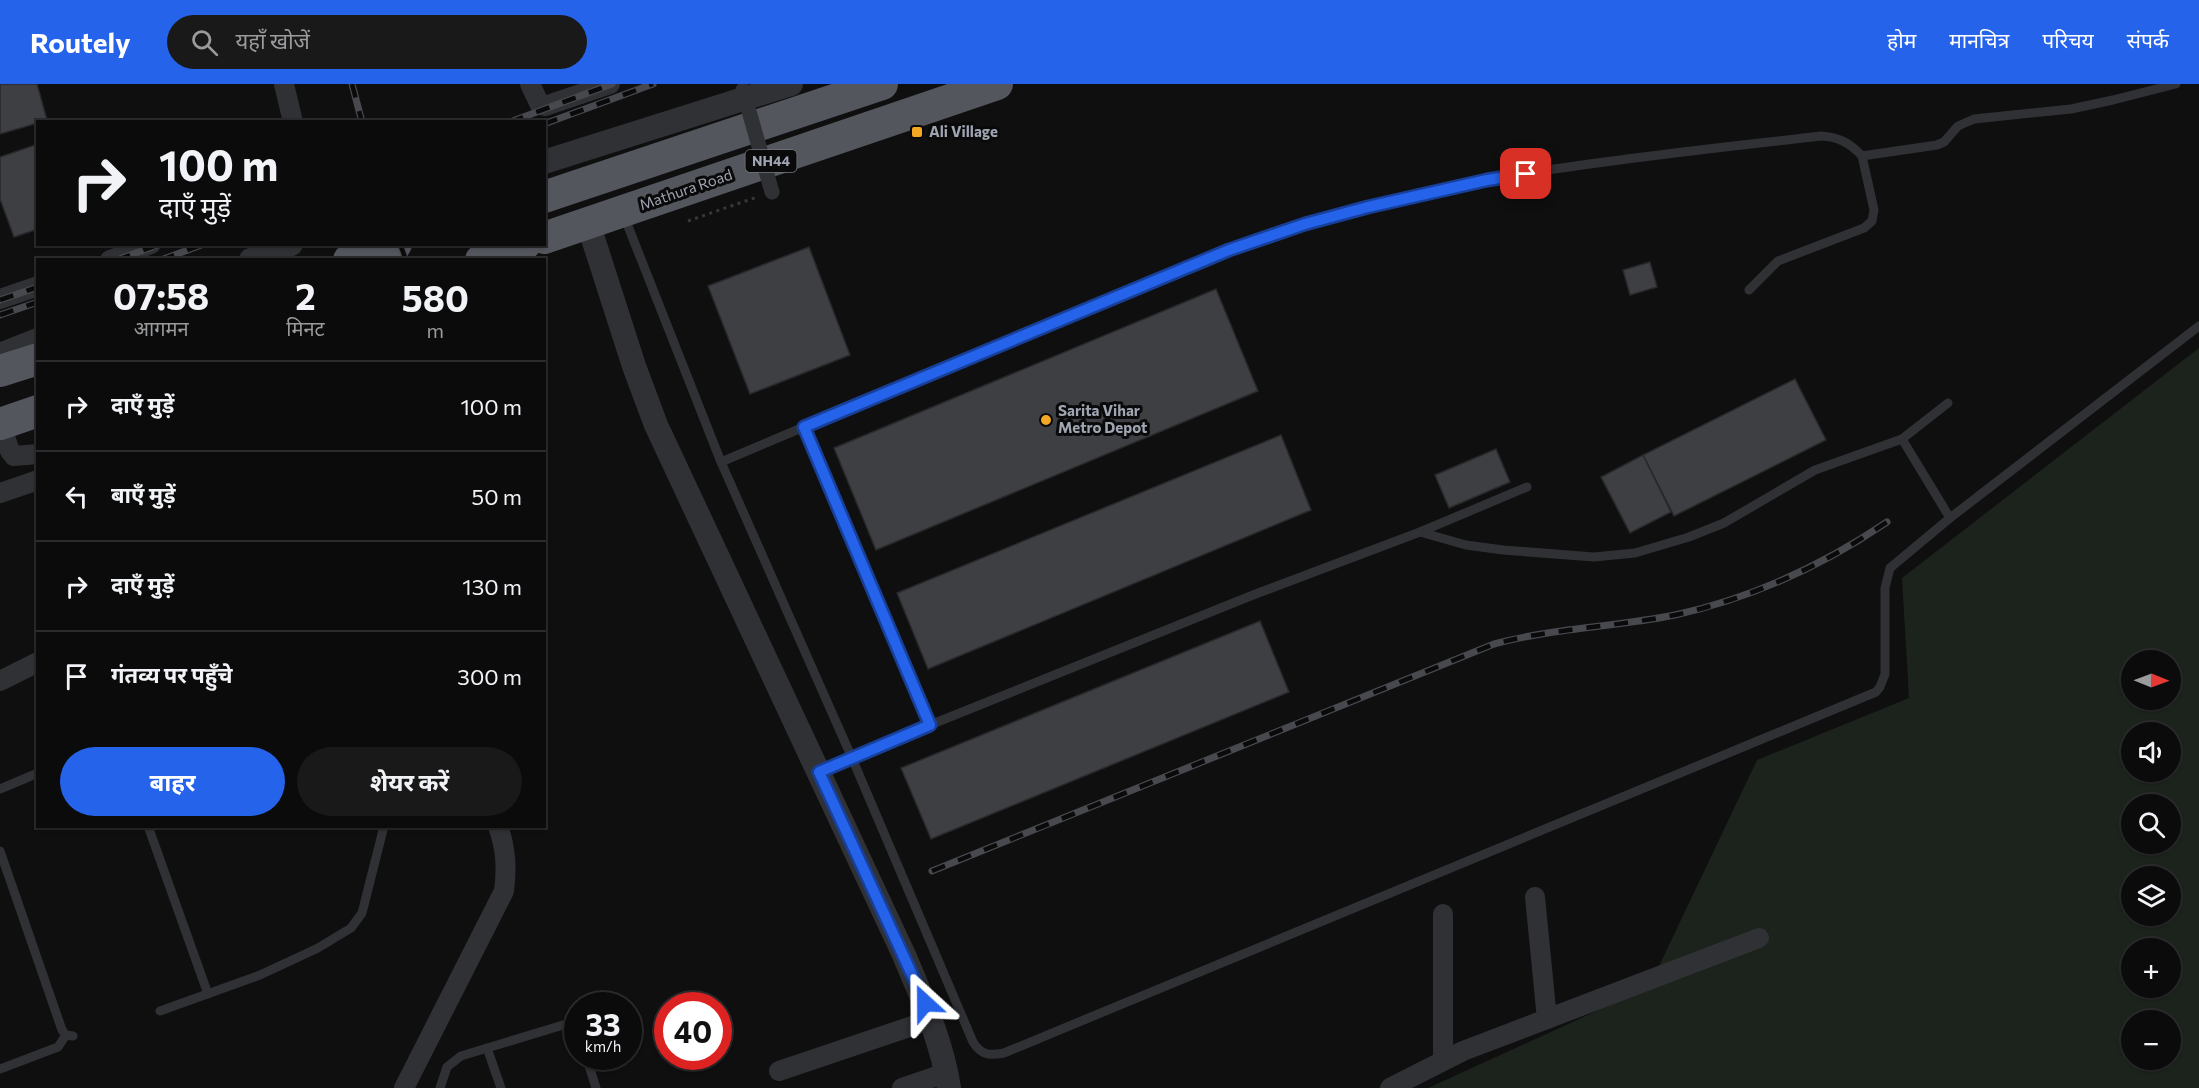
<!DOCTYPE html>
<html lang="hi">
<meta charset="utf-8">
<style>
:root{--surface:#0b0b0c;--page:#19191a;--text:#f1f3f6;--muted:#9a9b9d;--line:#2b2b2d;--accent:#2563eb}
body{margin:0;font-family:Commissioner,"Noto Sans Devanagari",sans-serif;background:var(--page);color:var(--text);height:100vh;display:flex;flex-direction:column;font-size:22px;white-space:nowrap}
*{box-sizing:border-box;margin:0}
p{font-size:20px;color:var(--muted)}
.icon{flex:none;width:33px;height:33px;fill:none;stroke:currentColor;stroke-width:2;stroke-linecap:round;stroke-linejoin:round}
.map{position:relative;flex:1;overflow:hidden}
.side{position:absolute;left:36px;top:174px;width:510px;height:570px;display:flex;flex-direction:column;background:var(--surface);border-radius:0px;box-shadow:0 2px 4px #0004,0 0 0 2px var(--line)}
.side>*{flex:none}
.hud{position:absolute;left:36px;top:36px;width:510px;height:126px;border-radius:0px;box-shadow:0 2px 4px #0004,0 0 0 2px var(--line);background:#0b0b0c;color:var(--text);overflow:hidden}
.needle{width:39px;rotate:91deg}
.buttons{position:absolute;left:2121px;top:566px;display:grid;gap:12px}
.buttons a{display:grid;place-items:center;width:60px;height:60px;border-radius:50%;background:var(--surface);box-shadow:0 2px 4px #0004,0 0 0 2px var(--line);font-size:30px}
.speed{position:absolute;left:564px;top:908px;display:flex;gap:12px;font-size:30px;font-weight:700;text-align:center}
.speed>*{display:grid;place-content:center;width:78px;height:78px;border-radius:50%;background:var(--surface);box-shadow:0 2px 4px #0004,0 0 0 2px var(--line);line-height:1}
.speed small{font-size:15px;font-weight:400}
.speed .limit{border:9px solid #d22;background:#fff;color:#111}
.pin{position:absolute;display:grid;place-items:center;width:51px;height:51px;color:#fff;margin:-26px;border-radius:12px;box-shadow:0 3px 9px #0006}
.me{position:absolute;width:66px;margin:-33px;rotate:336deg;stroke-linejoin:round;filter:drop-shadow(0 0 4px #0008)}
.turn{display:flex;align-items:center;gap:21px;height:126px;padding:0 24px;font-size:27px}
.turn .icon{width:78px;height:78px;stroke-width:2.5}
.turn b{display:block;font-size:42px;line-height:51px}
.eta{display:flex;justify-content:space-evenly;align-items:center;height:102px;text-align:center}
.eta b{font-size:36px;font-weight:700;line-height:42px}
.action{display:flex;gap:12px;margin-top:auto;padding:12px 24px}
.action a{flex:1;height:69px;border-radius:36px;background:var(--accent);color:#fff;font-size:24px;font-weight:700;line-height:69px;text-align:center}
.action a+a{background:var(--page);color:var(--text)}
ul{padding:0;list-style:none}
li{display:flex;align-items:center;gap:18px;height:90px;padding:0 24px;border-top:2px solid var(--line)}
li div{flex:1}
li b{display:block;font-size:22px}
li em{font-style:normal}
header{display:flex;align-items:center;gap:36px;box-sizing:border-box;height:84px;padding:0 30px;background:var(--accent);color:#fff}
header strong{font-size:28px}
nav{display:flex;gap:33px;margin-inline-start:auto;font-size:21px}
.search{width:420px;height:54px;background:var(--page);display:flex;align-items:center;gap:15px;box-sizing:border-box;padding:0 21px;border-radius:33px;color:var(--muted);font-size:22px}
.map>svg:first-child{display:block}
.green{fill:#1b231c;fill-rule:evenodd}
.building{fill:#3e3f43;stroke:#29292c;stroke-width:1.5}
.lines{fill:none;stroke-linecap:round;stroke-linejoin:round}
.path{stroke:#36383c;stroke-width:3;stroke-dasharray:3 4.5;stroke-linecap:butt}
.service{stroke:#303135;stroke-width:9}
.minor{stroke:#303135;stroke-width:20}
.tertiary{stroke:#303135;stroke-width:24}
.trunk{stroke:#54565d;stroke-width:32}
.rail-casing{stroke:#47494e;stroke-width:7}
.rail{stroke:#0a0a0b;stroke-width:4.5;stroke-dasharray:14;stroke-linecap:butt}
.pedestrian-bridge{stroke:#303135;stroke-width:15}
.route-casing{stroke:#184099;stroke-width:15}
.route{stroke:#2563eb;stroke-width:10}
.poi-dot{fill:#f4a723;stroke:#0a0a0b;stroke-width:2}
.labels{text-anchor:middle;stroke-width:6;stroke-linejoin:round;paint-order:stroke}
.shield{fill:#0a0a0b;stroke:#72767f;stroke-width:1.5}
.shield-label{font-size:14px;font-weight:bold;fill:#9fa5b1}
.poi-label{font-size:15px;font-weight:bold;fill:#9fa5b1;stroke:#0a0a0b;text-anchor:start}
.street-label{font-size:15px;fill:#9fa5b1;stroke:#0a0a0b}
</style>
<header>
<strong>Routely</strong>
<div class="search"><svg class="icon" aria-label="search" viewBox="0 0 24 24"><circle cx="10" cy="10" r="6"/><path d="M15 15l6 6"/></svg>यहाँ खोजें</div>
<nav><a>होम</a><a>मानचित्र</a><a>परिचय</a><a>संपर्क</a></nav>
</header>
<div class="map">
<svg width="2199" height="1004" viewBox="0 0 2199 1004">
<rect width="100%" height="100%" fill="#0f0f10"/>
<!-- green -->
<path class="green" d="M2199,264V1004H1428L1649,903L1757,676L1909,614L1902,494ZM2132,576H2170V615H2132ZM2132,648H2170V687H2132ZM2132,720H2170V759H2132ZM2132,792H2170V831H2132ZM2132,864H2170V903H2132ZM2132,936H2170V975H2132Z"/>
<!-- building -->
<g class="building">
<polygon points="0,0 37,0 47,36 38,38 38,39 0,50"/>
<polygon points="38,60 38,145 14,153 0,115 0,73"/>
<polygon points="809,163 850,271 750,310 708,202"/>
<polygon points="1650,178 1657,203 1630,211 1623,186"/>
<polygon points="1216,205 1258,307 876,466 834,364"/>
<polygon points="1795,295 1826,356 1674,432 1643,371"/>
<polygon points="1281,351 1311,426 928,585 897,509"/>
<polygon points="1496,365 1510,398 1449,424 1435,391"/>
<polygon points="1643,371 1671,428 1630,449 1601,393"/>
<polygon points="1260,537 1289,608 931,755 901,684"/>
</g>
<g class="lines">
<!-- path -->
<polyline class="path" points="688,137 757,113"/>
<!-- service -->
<g class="service">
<path d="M624,132L721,378L852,674L973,958C981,971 989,972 1004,969L1876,608L1880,603L1885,590V504L1890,484L1950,434L2199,242"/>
<polyline points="1749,206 1778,177 1864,144 1872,137 1874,126 1862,72"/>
<path d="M804,343C901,303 999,262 1096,221C1165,193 1233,161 1305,140C1472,88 1648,72 1821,52C1839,53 1850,59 1862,72L1937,61L1944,58L1958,42L1974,35L2071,25L2113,16L2176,0"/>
<polyline points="1902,355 1950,434"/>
<polyline points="721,378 804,343 930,641"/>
<polyline points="1420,448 1527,403"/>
<polyline points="820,688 930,641 1253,511 1420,448 1466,461 1503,466 1594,473 1635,469 1689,453 1724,439 1815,386 1902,355 1948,319"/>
<polyline points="0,705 38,689"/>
<polyline points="148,742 208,910"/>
<polyline points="0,767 62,946 66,951 73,952"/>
<polyline points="160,927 260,891 318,864 351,844 362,829 384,742"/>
<polyline points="487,964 501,1004"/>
<polyline points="586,972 596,1004"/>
<polyline points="0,985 58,963 66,951"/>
<polyline points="440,1004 447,983 461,972 563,941 575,942 578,947"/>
</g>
<!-- minor -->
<g class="minor">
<polyline points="284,0 293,38"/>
<polyline points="530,0 540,21 545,22 610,0"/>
<polyline points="110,176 151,160"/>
<polyline points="0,215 38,202"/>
<polyline points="0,339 10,367 14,372 38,370"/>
<polyline points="0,409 38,396"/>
<polyline points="0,597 38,578"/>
<polyline points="1535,813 1547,935"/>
<polyline points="1443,830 1443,977"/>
<polyline points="779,987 930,936"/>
<path d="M404,1004L504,807C507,784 506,765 498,742"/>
<polyline points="902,1004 946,989"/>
<polyline points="1390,1004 1463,967 1759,854"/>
</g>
<!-- tertiary -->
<g class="tertiary">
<polyline points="544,78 791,0"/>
<path d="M588,139L634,282L656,341L904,871C922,914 942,957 949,1004"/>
<polyline points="251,176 291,160"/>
<polyline points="0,271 38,256"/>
</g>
<!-- trunk -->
<g class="trunk">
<polyline points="544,113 882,0"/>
<polyline points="544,154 997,0"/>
<polyline points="349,176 396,160"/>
<polyline points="481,176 525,160"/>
<polyline points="0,287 38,275"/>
<polyline points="0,340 38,327"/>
</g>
<!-- rail casing -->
<g class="rail-casing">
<g id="rail">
<polyline points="352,0 362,38"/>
<polyline points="510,38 612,0"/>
<polyline points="544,40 653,0"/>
<polyline points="400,160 406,176"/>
<polyline points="117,176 160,160"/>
<polyline points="161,176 204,160"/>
<polyline points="0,216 38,203"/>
<polyline points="0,231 38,218"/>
<path d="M932,787L1494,560C1554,544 1615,543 1675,531C1752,514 1822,482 1887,438"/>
</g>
</g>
<!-- rail -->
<use href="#rail" class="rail"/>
<!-- pedestrian-bridge -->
<polyline class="pedestrian-bridge" points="743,6 772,108"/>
</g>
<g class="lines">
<!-- route casing -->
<g class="route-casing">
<polyline id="route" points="925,919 819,688 930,641 804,343 1229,166 1305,140 1368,123 1487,96 1526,90"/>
</g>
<!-- route -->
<use href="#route" class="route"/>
</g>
<!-- markers -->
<g class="poi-dot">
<rect x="911" y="42" width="12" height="12" rx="3"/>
<circle cx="1046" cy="336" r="6"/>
</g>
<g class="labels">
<!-- shield labels -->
<rect class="shield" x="745.5" y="66" width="51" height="22" rx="4.5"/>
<g class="shield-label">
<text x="771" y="82">NH44</text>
</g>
<!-- poi labels -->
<g class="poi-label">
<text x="929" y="53">Ali Village</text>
<text x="1058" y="332">Sarita Vihar<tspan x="1058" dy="17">Metro Depot</tspan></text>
</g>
<!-- street labels -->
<g class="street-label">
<text transform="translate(686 106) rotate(-19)" y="5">Mathura Road</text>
</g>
</g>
</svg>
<div class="buttons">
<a><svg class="needle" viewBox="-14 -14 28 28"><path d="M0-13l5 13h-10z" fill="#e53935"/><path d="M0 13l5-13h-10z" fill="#9a9b9d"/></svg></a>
<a><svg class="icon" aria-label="sound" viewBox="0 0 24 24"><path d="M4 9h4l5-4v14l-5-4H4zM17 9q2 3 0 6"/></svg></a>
<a><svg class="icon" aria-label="search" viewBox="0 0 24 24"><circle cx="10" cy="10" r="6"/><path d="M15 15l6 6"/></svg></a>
<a><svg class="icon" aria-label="layers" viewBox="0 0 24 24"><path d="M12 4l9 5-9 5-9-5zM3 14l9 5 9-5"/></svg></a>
<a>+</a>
<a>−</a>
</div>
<div class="speed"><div>33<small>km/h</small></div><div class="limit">40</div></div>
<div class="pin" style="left:1526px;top:90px;background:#d93025"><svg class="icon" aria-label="arrive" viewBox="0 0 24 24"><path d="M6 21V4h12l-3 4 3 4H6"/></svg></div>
<svg class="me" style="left:925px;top:919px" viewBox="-20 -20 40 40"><path d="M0-17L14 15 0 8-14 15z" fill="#2563eb" stroke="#fff" stroke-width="4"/></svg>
<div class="hud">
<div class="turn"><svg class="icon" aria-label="right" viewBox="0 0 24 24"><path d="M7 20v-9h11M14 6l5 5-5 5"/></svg><div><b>100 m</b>दाएँ मुड़ें</div></div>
</div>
<section class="side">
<div class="eta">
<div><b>07:58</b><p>आगमन</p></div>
<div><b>2</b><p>मिनट</p></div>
<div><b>580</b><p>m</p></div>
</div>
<ul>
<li><svg class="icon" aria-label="right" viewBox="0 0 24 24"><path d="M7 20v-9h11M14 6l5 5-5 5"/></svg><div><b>दाएँ मुड़ें</b></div><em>100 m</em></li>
<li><svg class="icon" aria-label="left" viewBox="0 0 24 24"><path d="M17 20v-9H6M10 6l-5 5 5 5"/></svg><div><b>बाएँ मुड़ें</b></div><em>50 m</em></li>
<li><svg class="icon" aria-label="right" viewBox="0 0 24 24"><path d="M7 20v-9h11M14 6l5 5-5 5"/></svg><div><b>दाएँ मुड़ें</b></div><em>130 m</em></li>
<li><svg class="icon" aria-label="arrive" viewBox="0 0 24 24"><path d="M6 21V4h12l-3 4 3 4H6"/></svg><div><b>गंतव्य पर पहुँचे</b></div><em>300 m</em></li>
</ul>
<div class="action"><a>बाहर</a><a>शेयर करें</a></div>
</section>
</div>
